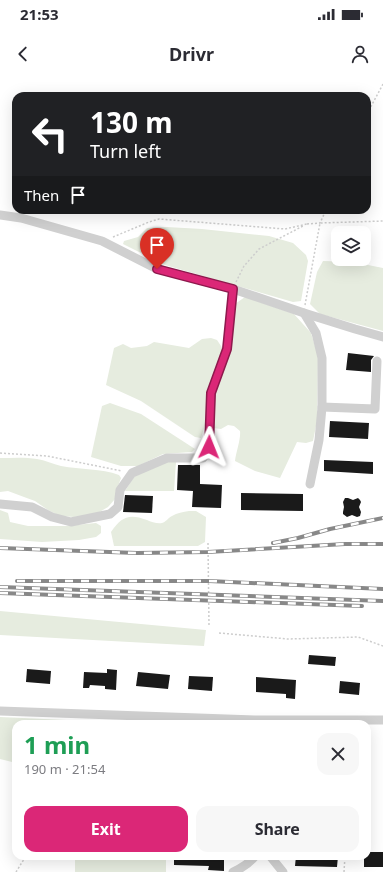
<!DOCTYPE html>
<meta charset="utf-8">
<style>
:root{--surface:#fff;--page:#f7f7f7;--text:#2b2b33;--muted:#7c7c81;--accent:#db2777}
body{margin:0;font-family:"Noto Sans",sans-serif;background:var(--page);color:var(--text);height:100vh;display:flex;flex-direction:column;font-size:15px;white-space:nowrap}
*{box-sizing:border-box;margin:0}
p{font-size:13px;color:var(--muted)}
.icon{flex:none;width:22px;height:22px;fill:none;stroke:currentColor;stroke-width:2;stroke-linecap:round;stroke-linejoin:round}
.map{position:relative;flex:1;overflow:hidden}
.drawer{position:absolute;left:12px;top:640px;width:359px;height:140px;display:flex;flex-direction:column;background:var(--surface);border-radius:12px;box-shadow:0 4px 16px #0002}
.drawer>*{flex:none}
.banner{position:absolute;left:12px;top:12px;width:359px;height:122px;border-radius:12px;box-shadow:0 4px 16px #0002;background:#202124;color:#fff;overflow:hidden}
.controls{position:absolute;left:331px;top:146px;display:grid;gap:8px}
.controls a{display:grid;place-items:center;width:40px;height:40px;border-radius:8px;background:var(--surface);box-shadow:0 4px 16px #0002;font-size:20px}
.pin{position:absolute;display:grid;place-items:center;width:34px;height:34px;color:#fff;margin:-41px -17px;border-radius:50% 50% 50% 0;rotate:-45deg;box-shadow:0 0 4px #0007}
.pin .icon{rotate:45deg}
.me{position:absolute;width:44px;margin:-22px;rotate:2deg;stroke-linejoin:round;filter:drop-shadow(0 0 3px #0008)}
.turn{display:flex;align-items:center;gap:14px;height:84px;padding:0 12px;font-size:18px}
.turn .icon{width:52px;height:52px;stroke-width:2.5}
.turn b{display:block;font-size:28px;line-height:34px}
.then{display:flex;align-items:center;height:38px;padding:0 12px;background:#0003;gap:8px;font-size:15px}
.round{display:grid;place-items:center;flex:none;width:42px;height:42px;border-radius:12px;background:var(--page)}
.overview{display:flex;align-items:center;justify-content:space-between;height:68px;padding:0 12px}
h1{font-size:24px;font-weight:700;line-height:30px;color:#1e9e55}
.action{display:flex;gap:8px;margin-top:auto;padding:8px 12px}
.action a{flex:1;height:46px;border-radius:12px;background:var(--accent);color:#fff;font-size:16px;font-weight:700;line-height:46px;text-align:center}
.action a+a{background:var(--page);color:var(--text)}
.status{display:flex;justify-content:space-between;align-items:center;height:28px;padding:0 20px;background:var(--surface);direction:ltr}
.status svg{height:11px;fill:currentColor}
header{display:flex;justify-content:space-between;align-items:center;height:52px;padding:0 12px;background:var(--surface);font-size:18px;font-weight:700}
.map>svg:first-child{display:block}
.green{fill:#e6ecdf}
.building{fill:#1a1a1a}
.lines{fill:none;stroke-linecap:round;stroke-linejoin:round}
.path{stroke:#cdcdcd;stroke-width:1.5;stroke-dasharray:2 2;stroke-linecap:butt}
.minor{stroke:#d0d0d0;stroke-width:9}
.rail-casing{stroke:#888;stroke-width:4}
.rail{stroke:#fff;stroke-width:2.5;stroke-dasharray:8;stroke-linecap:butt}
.route-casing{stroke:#8e194d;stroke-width:10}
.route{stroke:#db2777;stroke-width:7}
</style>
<div class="status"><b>21:53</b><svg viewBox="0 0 49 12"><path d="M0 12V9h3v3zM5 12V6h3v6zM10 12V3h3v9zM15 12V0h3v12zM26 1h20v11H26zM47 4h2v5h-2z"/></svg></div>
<header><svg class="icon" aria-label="back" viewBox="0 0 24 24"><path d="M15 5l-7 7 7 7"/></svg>Drivr<svg class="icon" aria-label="person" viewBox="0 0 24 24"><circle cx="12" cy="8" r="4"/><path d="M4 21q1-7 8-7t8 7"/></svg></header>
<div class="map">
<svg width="383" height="792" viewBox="0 0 383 792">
<rect width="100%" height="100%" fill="#fff"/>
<!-- green -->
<g class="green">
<polygon points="167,147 202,149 269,156 293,163 306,175 308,181 301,221 293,222 165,185 123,164 124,161 138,157 147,148"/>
<polygon points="323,181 353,182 383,188 383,251 320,234 310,224 317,192"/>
<path d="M245,217L294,234L311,253L318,276L317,341L313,361L306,363L297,362L280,398L255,391L235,381C236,372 241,359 240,351L234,346L228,345L221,349L213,348V316L235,224Z"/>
<polygon points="211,258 217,260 223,269 207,310 206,342 201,358 195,357 141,321 106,305 114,268 123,264 131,268 147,266 154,262 189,268 202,259"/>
<polygon points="110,323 141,334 195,369 192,372 163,374 138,386 121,386 91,377 102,326"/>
<path d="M0,378C12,378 25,377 37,379C45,380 53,384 61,386C81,390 101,388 119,395L121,398L117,409L115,419L108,427L96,434L74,437L60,436L48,430L35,421L24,417L8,411L0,412Z"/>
<polygon points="168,381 176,382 174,411 125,411 136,394"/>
<polygon points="0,430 8,433 10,442 28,446 66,446 96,443 101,446 101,453 96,457 79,460 42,462 0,459"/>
<path d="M189,431H196L206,437L205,462L198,466H114L111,452C121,437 129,433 147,440C151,442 158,444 162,443C166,442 168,438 172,436C177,433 183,432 189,431Z"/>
<polygon points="0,531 206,550 204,566 0,555"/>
<polygon points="0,637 89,641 96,644 16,644 16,683 0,679"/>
<polygon points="77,776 166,776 166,792 75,792 75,779"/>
</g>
<!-- building -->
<g class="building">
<polygon points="348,273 374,276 371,280 371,292 346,290"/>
<polygon points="330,341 369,343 368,359 329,357"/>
<polygon points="324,380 373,382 373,394 324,391"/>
<polygon points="178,385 200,385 200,404 222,405 221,428 192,427 193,411 177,410"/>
<polygon points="241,413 303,414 303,431 241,430"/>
<polygon points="125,415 153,416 152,433 123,432"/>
<polygon points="345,418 348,418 353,420 358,418 360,420 361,422 359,427 361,432 360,436 357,437 352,435 347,437 343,434 343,432 344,427 343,422"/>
<polygon points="309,575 336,577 335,586 308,584"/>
<polygon points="27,589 51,591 50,604 26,602"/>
<polygon points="107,589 117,590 116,610 105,609 105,606 90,605 89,608 83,608 84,592 107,593"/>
<polygon points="138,592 170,595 168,609 136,606"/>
<polygon points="189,596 213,597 212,611 188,609"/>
<polygon points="256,597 296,600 295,619 286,618 286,614 256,612"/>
<polygon points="340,601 360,603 359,615 339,613"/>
<polygon points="367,772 383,772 383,787 364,787 364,776 367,776"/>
<polygon points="174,776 224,776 224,791 208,790 209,786 174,785"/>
<polygon points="296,776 338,776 337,787 295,786"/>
</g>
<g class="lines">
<!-- path -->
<g class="path">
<polyline points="367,34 383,4"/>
<polyline points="307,144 320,143 326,130"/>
<polyline points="113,157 149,142 159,139 285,149 307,144"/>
<polyline points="236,202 244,186 259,169 303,146"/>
<polyline points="305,225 320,143 383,141"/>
<polyline points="0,373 47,376 122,391"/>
<polyline points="208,463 209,545"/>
<polyline points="219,553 288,559 358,557 383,566"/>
<polyline points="16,792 26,776"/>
<polyline points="344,792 345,776"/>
</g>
<!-- minor -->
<g class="minor">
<polyline points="0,135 21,138 102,161 157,189 233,209 304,233 355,249 383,257"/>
<polyline points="304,233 316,253 322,278 322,327 319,360 310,404"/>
<polyline points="322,327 375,329 377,281"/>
<polyline points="0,424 32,427 52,437 71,442 110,434 118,427 120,410 132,393 167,378 203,378 209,367 211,313 227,269 233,209"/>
<polyline points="0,631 255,640 383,640"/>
<polyline points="270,776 283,792"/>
<path d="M233,792C242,788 249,784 255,776"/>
</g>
<!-- rail casing -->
<g class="rail-casing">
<g id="rail">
<polyline points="273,463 298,458 330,449 383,438"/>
<polyline points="0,468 137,473 208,472 345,464 383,464"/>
<polyline points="17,501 209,501 383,509"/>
<polyline points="0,507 383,521"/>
<polyline points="0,513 362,526"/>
</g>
</g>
<!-- rail -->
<use href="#rail" class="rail"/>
</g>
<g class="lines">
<!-- route casing -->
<g class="route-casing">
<polyline id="route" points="157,189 233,209 227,269 211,313 209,367"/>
</g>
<!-- route -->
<use href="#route" class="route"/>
</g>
</svg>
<div class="controls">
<a><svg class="icon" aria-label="layers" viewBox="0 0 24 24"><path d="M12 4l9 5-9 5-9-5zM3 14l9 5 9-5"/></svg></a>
</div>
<div class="pin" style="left:157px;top:189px;background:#d93025"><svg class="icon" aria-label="arrive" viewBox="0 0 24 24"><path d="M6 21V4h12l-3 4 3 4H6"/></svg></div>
<svg class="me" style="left:209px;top:367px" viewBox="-20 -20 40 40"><path d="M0-17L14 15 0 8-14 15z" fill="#db2777" stroke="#fff" stroke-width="4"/></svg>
<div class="banner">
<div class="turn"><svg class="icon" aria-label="left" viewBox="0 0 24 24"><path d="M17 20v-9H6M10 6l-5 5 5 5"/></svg><div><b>130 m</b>Turn left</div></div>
<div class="then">Then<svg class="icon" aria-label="arrive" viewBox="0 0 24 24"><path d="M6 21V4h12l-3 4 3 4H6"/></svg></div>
</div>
<section class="drawer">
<div class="overview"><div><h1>1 min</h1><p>190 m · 21:54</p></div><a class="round"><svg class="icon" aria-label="close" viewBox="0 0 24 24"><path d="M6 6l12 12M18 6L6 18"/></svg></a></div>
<div class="action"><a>Exit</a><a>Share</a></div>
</section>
</div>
